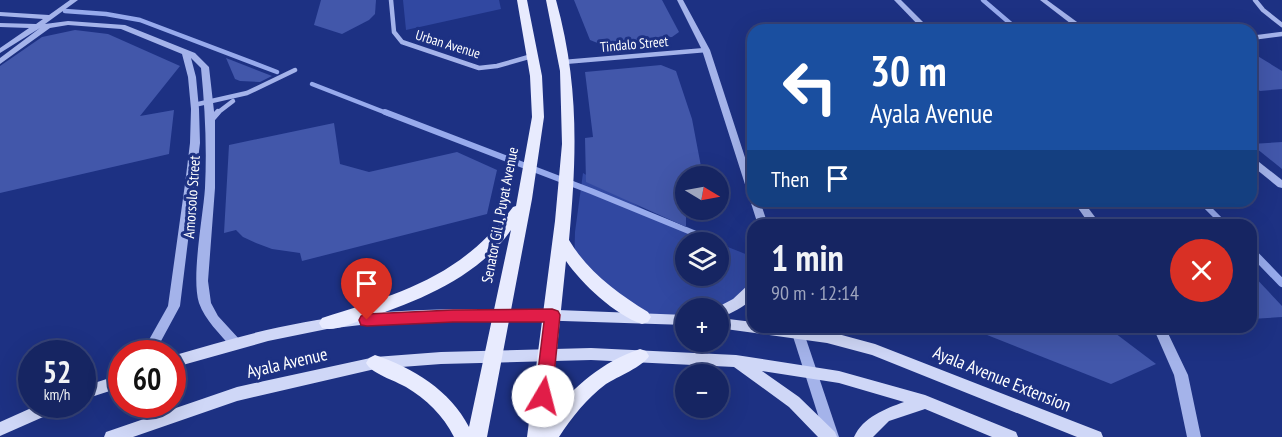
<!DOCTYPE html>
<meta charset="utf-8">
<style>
:root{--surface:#162562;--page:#1f2d68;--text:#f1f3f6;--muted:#9ea5be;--line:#354277}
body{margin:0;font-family:"PT Sans Narrow",sans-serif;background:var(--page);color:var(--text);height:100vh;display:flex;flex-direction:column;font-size:22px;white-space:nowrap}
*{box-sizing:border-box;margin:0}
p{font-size:20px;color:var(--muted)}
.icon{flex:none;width:33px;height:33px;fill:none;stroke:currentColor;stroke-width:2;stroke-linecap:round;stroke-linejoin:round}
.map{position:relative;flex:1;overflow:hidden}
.details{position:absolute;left:747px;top:219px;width:510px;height:114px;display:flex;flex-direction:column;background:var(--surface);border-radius:18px;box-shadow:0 6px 24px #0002,0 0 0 2px var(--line)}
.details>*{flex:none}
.banner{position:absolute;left:747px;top:24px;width:510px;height:183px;border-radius:18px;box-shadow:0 6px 24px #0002,0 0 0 2px var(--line);background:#1a4fa0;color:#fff;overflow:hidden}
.needle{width:39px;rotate:100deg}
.fabs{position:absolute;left:675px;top:166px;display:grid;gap:12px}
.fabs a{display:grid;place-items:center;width:54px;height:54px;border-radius:50%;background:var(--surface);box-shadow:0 6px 24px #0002,0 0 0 2px var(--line);font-size:30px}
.speed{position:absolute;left:18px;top:340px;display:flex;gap:12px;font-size:30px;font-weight:700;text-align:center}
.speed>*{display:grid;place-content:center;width:78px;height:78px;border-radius:50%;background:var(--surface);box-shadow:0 6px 24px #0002,0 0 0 2px var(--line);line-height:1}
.speed small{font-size:15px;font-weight:400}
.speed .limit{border:9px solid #d22;background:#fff;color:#111}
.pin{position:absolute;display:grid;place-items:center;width:51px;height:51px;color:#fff;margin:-62px -26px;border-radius:50% 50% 50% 0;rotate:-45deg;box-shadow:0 0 6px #0007}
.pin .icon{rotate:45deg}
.me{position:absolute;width:66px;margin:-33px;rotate:8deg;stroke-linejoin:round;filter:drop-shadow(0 0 4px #0008)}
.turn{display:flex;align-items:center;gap:21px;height:126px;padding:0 24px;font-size:27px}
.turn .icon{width:78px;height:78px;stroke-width:2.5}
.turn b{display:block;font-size:42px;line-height:51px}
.then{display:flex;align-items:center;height:57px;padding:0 24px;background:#0003;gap:12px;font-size:22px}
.round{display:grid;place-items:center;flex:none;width:63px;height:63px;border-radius:32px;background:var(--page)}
.headline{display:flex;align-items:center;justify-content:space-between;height:102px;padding:0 24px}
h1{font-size:36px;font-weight:700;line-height:45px}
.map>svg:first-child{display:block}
.green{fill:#3148a1}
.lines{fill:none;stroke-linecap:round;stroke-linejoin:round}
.stream-far2{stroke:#97aaec;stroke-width:4.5}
.stream-far1{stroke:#97aaec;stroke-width:6}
.stream{stroke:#97aaec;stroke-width:8}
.building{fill:#4257aa}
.minor-far1{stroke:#a4b3ea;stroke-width:4.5}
.minor{stroke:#a4b3ea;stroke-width:6}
.tertiary{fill:#a4b3ea;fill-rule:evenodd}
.secondary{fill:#cfd7f7;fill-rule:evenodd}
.primary{fill:#e8ebfe;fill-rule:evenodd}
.route{fill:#e11d48;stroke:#92132f;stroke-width:1.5}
.labels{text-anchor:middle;stroke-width:6;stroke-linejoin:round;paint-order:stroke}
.far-street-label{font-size:14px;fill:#fff;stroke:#1d3183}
.street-label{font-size:15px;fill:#fff;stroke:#1d3183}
.near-street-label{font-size:18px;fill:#fff;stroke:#1d3183}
</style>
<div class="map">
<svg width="1282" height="437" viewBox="0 0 1282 437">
<rect width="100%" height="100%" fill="#1d3183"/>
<!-- green -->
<g class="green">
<polygon points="403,0 499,0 501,9 406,30"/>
<polygon points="583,173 665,222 718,243 686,243 686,276 718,276 718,243 753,257 753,282 748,295 718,309 686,309 685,316 646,317 574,270 575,232"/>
</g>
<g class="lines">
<!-- stream-far2 -->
<g class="stream-far2">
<polyline points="983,0 1018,30"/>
<polyline points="65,11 106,14 140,20 277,72"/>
<polyline points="312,84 389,114"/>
</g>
<!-- stream-far1 -->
<g class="stream-far1">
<polyline points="385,112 591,191 718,243"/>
<polyline points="1201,201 1225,225"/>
<polyline points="1251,251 1256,257"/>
</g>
<!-- stream -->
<polyline class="stream" points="1255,255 1282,283"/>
</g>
<!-- building -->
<g class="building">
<polygon points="321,0 376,0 375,14 369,20 342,34 314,25"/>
<polygon points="574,0 662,0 679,32 672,37 600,44 590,40"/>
<polygon points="75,30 108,34 180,66 140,116 174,110 169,154 0,193 0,66 42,37"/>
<polygon points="1251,52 1282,71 1282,89 1260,91 1251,85"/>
<polygon points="226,58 272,76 260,82 240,81 235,79"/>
<polygon points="661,65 676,71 692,119 703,177 686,177 686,227 586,182 585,138 593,137 585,72"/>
<polygon points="334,123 340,164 369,172 457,152 497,170 487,214 302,261 300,253 272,249 256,243 243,237 236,230 224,233 229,145"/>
<polygon points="1282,142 1282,169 1251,144"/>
<polygon points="1251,273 1282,306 1282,317 1251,319"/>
<polygon points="967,327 1107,327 1156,364 1111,384"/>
</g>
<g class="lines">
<!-- minor-far1 -->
<g class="minor-far1">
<polyline points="391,0 394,32 402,42 479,68 497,66 532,56"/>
<polyline points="1255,0 1263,10 1282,25"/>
<polyline points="1251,38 1282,34"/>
<polyline points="564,62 706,50"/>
<polyline points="194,105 247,93 295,70"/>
<polyline points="216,114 233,101"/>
</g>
<!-- minor -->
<polyline class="minor" points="212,119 218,112"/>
<!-- tertiary -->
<g class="tertiary">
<path d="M70,0H78L45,24L68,21L125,25L195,53L209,67L215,120V188L208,281L211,303L218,316L240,340L242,344L240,348L236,349L232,348C220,334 205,320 199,303C191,277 203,217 205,188C207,147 205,108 201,68L191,58L196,77L199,109L200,143L180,306L154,354H141L168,306L185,184L190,143L191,109L188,77L182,54L121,29L68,25L50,28L0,64V58L40,28L0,53V48L29,28L0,27V23L36,24L43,19L0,16V12L49,15Z"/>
<polygon points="677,0 683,0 710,50 753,182 753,201 760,201 768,225 758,225 702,50"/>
<polygon points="894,0 901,0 931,30 923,30"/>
<polygon points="1040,0 1047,0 1088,30 1079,30"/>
<polygon points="1251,157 1254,158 1282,180 1282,188 1278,187 1251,165"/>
<polygon points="1073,201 1083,201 1101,225 1090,225"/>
<polygon points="790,327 802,327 839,437 825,437"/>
<polygon points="1153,327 1165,327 1188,375 1201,437 1187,437 1174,375"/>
</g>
<!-- secondary -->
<g class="secondary">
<path d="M753,283V298C744,307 732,313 720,318L753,322V327H794L827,331L875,344L1101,432L1103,437H1077L872,355L827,343L718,328V309H714L733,299L748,285Z"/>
<path d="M532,309L686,315V325L532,320L369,324L327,329L268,341L172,368V356C232,338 293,321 355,315C413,308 473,309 532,309Z"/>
<path d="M591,348L736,355L839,371L925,395L1016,432L1018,437H992L925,409L889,421L873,437H854C863,417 885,409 904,402L839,383L762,371L799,397L835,432L837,437H818L789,407L734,367L591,360L441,364L375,369L237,401L133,437H104L106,432L237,387L375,357L441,352Z"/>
<polygon points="122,374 122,387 82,400 82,387"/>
<polygon points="38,405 62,405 59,410 0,436 0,422"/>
</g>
<!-- primary -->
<g class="primary">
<path d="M517,0H527L542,76L544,117L532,199L487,437H454C443,415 426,399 406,387C394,380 372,374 366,363L369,358L375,355C413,368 450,390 469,427L511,230C476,279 416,302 362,320C350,324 334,332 322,328L319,323L322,318C403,292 459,278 513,207L516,206L532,117L530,76Z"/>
<path d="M546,0H556C579,83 577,154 569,240C588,272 617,293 648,312L651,317L648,322L642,324C615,315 582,284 566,261L550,417C573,387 603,361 640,349L646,351L649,356C644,366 617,377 606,384C587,398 572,417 559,437H527L555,221L562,144L560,71Z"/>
</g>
</g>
<!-- route -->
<polygon class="route" points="552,309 558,311 560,315 552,396 550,401 543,403 537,401 535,396 544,322 453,322 367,326 361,325 359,320 361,316 367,314 453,310"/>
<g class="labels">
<!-- far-street labels -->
<g class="far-street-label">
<text transform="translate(448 44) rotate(17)" y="5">Urban Avenue</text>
<text transform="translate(634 44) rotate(-5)" y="5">Tindalo Street</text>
</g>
<!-- street labels -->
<g class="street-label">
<text transform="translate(192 197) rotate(-86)" y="5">Amorsolo Street</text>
<text transform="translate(500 215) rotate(-79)" y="5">Senator Gil J. Puyat Avenue</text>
</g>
<!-- near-street labels -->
<g class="near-street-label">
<text transform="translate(287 363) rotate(-13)" y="6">Ayala Avenue</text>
<text transform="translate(1002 379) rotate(22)" y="6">Ayala Avenue Extension</text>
</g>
</g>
</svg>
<div class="fabs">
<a><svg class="needle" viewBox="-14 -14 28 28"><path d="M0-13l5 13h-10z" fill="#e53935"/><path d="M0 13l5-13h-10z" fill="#9ea5be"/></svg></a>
<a><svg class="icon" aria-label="layers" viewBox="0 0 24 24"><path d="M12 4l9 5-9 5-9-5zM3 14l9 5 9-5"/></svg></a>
<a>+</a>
<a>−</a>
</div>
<div class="speed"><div>52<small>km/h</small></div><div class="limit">60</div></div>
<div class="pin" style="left:367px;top:320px;background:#d93025"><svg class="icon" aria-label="arrive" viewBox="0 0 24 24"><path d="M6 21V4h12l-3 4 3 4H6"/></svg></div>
<svg class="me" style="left:543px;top:396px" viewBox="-20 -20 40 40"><circle r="19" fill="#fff"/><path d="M0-13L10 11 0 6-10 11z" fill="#e11d48"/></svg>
<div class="banner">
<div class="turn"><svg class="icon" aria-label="left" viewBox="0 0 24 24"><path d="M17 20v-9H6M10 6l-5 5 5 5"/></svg><div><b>30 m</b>Ayala Avenue</div></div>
<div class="then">Then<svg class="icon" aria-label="arrive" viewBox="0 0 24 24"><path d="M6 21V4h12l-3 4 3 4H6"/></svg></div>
</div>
<section class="details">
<div class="headline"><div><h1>1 min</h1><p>90 m · 12:14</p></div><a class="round" style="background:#d93025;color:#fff"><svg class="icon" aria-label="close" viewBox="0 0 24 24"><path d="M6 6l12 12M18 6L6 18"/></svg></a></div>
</section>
</div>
